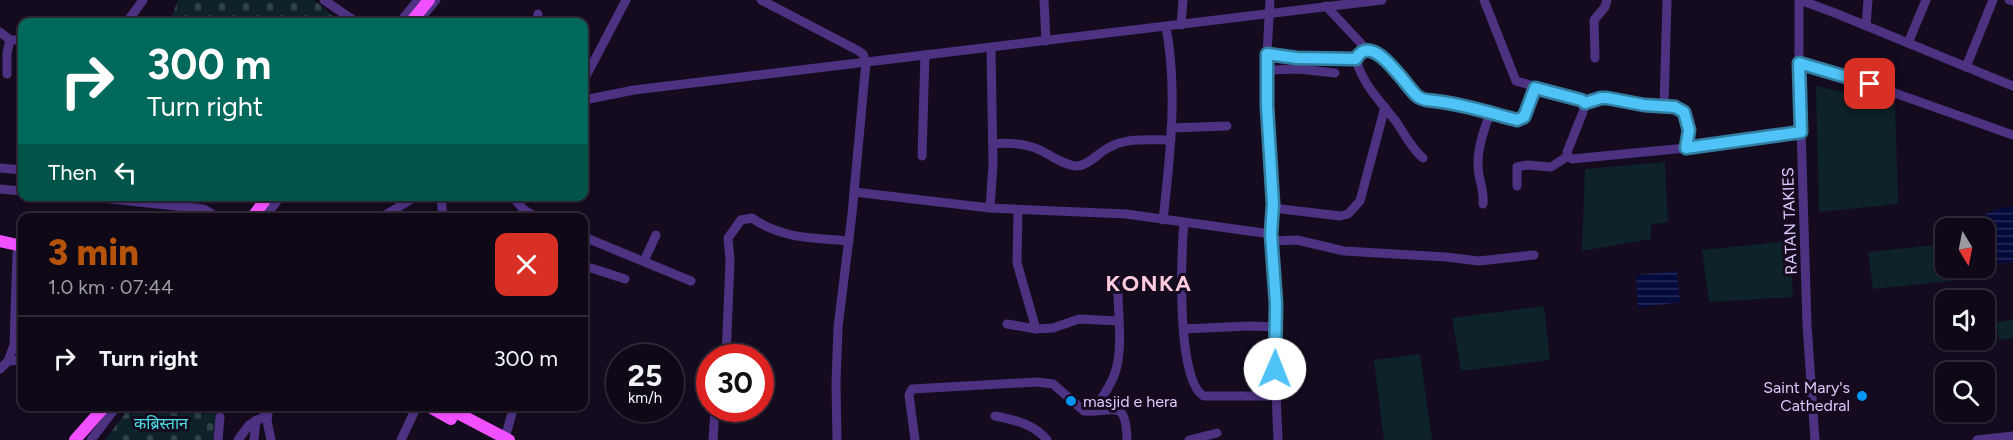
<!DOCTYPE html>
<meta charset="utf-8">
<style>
:root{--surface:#0f0817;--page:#181120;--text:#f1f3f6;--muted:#9b9aa1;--line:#2f2936;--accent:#b45309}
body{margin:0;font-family:Figtree,"Noto Sans Devanagari",sans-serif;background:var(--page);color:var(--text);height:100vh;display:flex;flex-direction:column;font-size:22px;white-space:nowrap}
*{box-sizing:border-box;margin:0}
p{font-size:20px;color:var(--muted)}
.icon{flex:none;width:33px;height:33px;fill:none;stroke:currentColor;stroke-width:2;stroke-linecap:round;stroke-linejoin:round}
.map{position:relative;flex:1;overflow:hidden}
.details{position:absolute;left:18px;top:213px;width:570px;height:198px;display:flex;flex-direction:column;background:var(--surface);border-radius:12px;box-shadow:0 2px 4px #0004,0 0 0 2px var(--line)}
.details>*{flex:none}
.guide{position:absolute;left:18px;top:18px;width:570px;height:183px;border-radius:12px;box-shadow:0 2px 4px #0004,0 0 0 2px var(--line);background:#00695c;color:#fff;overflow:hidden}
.needle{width:39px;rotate:170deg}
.tools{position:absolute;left:1935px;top:218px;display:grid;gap:12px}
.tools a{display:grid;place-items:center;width:60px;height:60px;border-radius:12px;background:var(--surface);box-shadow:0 2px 4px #0004,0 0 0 2px var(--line);font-size:30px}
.speed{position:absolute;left:606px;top:344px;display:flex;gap:12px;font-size:30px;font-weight:700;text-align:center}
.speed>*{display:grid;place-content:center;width:78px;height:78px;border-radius:50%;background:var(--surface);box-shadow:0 2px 4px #0004,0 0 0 2px var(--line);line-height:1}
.speed small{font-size:15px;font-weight:400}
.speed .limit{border:9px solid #d22;background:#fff;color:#111}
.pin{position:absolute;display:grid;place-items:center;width:51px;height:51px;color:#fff;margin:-26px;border-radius:12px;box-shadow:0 3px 9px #0006}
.me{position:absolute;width:66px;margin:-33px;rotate:1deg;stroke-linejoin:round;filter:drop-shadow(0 0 4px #0008)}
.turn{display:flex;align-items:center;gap:21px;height:126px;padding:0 30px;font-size:27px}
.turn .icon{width:78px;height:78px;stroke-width:2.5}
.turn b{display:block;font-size:42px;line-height:51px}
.then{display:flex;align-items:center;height:57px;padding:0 30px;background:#0003;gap:12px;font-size:22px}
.round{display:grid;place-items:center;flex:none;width:63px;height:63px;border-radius:12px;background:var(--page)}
.summary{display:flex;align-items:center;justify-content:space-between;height:102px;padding:0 30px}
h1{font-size:36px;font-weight:800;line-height:45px;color:var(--accent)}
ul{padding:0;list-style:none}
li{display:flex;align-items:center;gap:18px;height:84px;padding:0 30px;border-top:2px solid var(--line)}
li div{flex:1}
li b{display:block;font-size:22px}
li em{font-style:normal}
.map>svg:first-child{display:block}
.green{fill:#0d2229}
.cemetery{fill:url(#cemetery-stones)}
.water{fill:url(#water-rules)}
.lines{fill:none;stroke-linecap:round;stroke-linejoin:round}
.minor{stroke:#4c3281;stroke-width:9}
.major{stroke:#f050ff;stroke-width:12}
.route-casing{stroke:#337fa1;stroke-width:15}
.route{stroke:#4fc3f7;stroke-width:10}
.poi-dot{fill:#0095f4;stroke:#140b1f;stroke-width:2}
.labels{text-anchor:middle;stroke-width:6;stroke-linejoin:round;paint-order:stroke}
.street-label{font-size:16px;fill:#dfc9ff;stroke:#140b1f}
.poi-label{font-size:16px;fill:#dfc9ff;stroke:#140b1f;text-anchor:end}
.park-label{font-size:16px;fill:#4de1e7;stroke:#140b1f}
.district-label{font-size:22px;font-weight:bold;letter-spacing:1.5px;fill:#ffcbdd;stroke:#140b1f}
</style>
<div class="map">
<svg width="2013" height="440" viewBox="0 0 2013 440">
<defs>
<pattern id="cemetery-stones" width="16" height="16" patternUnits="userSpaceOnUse" patternTransform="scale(1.5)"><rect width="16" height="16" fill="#0d2229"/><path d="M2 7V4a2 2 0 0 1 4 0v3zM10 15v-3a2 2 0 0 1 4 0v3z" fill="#304149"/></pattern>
<pattern id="water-rules" width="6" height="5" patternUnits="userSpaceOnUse" patternTransform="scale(1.5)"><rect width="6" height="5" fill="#050a3d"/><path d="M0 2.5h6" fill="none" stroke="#292c5a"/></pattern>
</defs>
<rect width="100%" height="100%" fill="#140b1f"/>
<!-- green -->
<g class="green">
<polygon points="1816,86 1895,103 1898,204 1819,212"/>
<polygon points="1665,162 1668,222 1651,225 1651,239 1582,251 1585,169"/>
<polygon points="1790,241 1793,297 1709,302 1702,250"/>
<polygon points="1945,244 1946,267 1951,267 1952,281 1873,289 1868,252"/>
<polygon points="1544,306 1550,360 1461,371 1452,318"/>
<polygon points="2013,319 2013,338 1999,340 1996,323"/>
<polygon points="1420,354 1432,440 1384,440 1374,360"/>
</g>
<!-- cemetery -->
<g class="cemetery">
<polygon points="178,0 314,0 341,22 170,22"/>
<polygon points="130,407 217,407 213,440 105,440"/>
</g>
<!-- water -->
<g class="water">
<polygon points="2005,207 2013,207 2013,261 2008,263 1985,262 1984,228 1971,228 1989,212"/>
<polygon points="1677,271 1680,302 1638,308 1636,275"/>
</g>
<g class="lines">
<!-- minor -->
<g class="minor">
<polyline points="324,0 356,22"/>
<polyline points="761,0 857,50 863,54 866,62 852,214 838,327 836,383 837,440"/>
<polyline points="1044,0 1046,41"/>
<polyline points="1270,0 1267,54 1267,106 1273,204 1271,234 1276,302 1275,369 1278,440"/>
<polyline points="1484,0 1516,81 1577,98 1585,103 1583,112 1567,152 1568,156 1572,159 1686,148 1801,132"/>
<polyline points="1799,0 1799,63 1807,325 1815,440"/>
<polyline points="1800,0 1835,13 2013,86"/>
<polyline points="2009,0 2013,1"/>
<polyline points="1326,6 1369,52"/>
<polyline points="127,22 143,0"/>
<polyline points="400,22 418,0"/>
<polyline points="418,22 436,0"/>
<polyline points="537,22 538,14"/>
<polyline points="1181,25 1183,0"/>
<polyline points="1866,26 1868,0"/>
<polyline points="0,32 10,40 22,40"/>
<polyline points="1908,43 1926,0"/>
<polyline points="991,48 993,165 990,208 1126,214 1271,234"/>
<polyline points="1267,54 1297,58 1356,59"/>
<polyline points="1595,58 1594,20 1605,7 1607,0"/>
<polyline points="1799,63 1858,80 2013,135"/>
<polyline points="1966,67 1993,0"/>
<polyline points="1267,70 1299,69 1335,73"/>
<polyline points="7,74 7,53 10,40"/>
<polyline points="584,80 626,0"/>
<polyline points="584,100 634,90 1382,0"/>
<path d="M1585,103L1601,98H1607L1644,105L1680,109C1690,120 1690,135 1686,148"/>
<polyline points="1664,106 1667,0"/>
<polyline points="1171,128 1227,126"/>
<path d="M993,144C1011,142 1026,143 1042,151C1053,157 1064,165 1076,166C1087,167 1098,153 1108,148C1127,137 1150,140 1171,140"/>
<polyline points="922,156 925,55"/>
<path d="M1423,158C1411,148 1406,136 1397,123C1382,103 1362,84 1356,59L1360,53H1374L1385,59L1421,98L1475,109L1517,120L1524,117L1535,88"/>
<polyline points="0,168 22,170"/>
<polyline points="1517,186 1517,167 1527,165 1551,167 1568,156"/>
<polyline points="0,189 22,191"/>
<polyline points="854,192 990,208"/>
<polyline points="83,196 204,209 219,218"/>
<polyline points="441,196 443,218"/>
<polyline points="512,196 524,210 538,218"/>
<path d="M1483,204C1484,192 1481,186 1479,175C1475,154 1483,133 1490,113"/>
<polyline points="1273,208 1340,216 1348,214 1360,201 1385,107"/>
<polyline points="1018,210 1017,263 1036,329"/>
<polyline points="264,218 281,196"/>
<polyline points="380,218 417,196"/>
<path d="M1163,220C1170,157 1178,91 1166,27"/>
<path d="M1184,223C1181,253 1176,382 1204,396H1276"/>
<polyline points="584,237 691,281"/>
<polyline points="1272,241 1297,240 1344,251 1446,257 1479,261 1534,255"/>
<polyline points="644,261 656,235"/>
<polyline points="584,268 591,268 625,279"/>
<polyline points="1007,324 1036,329 1053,328 1079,319 1118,321"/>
<polyline points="1184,329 1249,326 1276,327"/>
<path d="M726,357L730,261L728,238L741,220L752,218C781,239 815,238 849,241"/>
<polyline points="8,361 22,360"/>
<polyline points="0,369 8,361 14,345 17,253"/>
<polyline points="269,406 267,421 271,440"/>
<path d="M1094,410C1101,398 1111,386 1115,373C1124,345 1117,312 1118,283"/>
<path d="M995,416C1015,420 1034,424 1047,440"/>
<polyline points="505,438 514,406"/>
<polyline points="91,440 117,406"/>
<polyline points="218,440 220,417"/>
<polyline points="238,440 249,425 267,415"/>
<polyline points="254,440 256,420"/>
<polyline points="401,440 417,406"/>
<polyline points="713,440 715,408"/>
<path d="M915,440L909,395L912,389L1037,382L1053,384L1084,411C1114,413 1126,397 1127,440"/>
<polyline points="1189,440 1217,433"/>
<polyline points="1977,440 2013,436"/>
</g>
<!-- major -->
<g class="major">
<polyline points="411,22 429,0"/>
<polyline points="252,218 268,196"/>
<polyline points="0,241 22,246"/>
<polyline points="428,406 451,419"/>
<polyline points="444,406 509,440"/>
<polyline points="75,440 105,406"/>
</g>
</g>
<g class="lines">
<!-- route casing -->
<g class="route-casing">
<path id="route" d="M1275,369L1276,303L1271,234L1273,204L1267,106V54L1297,58L1356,59C1372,29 1407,88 1417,96C1423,101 1429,100 1435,101C1463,104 1490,113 1517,120L1524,117L1535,88L1581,100L1585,103L1601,98H1607L1644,105L1675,107L1684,112L1689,130L1686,148L1801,132L1799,63L1870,84"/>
</g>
<!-- route -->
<use href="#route" class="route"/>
</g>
<!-- markers -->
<g class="poi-dot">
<circle cx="1862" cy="396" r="6"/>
<circle cx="1071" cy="401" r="6"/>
</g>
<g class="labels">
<!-- street labels -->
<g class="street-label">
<text transform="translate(1789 221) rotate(-92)" y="6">RATAN TAKIES</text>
</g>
<!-- poi labels -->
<g class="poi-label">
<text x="1850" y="393">Saint Mary's<tspan x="1850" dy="18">Cathedral</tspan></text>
<text x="1083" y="407" text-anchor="start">masjid e hera</text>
</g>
<!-- park labels -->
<g class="park-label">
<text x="161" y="429">कब्रिस्तान</text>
</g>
<!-- district labels -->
<g class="district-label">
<text x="1149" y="291">KONKA</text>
</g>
</g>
</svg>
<div class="tools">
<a><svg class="needle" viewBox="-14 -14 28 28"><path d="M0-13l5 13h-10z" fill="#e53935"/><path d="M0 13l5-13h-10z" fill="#9b9aa1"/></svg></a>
<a><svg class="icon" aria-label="sound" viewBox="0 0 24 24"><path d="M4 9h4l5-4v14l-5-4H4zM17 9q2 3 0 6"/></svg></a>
<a><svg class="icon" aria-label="search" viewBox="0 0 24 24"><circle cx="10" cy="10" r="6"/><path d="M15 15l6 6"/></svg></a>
</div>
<div class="speed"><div>25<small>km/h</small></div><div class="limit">30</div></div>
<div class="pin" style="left:1870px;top:84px;background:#d93025"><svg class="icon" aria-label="arrive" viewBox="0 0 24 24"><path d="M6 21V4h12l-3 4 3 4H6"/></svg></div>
<svg class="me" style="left:1275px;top:369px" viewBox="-20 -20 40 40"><circle r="19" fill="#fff"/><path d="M0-13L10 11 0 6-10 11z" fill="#4fc3f7"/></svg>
<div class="guide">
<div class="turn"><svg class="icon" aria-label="right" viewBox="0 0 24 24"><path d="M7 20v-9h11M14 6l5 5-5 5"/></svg><div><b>300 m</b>Turn right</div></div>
<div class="then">Then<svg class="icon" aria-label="left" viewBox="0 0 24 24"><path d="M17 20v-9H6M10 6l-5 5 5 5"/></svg></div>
</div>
<section class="details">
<div class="summary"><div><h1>3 min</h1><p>1.0 km · 07:44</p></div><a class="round" style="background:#d93025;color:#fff"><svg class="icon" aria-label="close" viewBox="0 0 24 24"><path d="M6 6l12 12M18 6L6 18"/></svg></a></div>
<ul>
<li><svg class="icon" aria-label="right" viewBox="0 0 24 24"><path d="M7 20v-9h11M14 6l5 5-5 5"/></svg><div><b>Turn right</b></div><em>300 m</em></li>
</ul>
</section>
</div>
